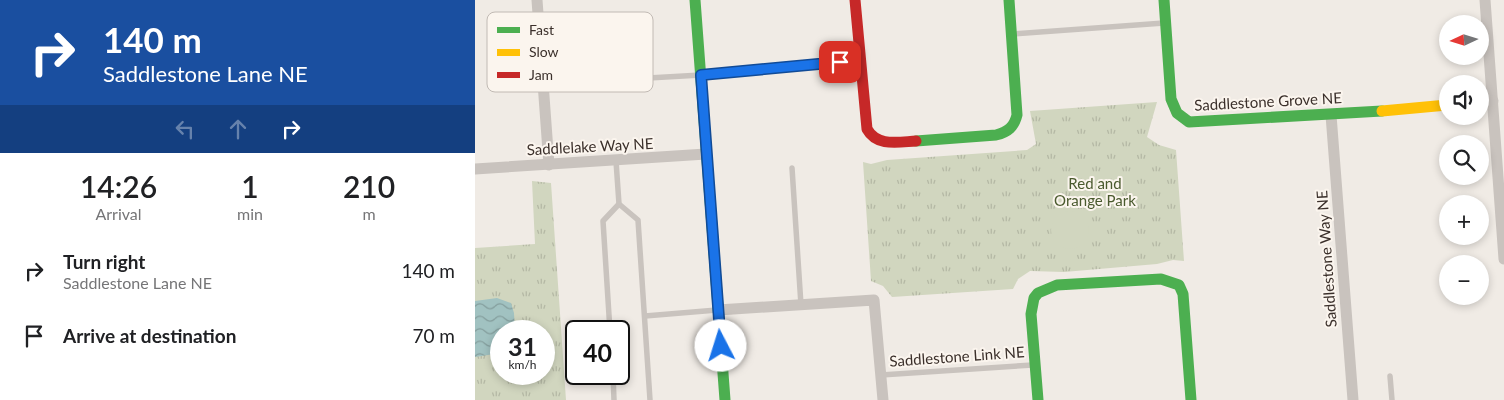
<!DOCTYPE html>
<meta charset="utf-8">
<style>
:root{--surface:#fff;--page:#f6f6f6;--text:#202124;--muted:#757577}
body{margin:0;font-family:Lato,sans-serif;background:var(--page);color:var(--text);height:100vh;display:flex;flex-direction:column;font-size:19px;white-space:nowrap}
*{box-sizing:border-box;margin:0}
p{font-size:16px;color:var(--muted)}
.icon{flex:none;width:28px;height:28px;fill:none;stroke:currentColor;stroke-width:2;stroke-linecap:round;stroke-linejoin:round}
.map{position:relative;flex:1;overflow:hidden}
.panel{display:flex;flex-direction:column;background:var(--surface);width:475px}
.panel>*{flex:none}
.guide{background:#1a4fa0;color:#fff;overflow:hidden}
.needle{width:32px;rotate:266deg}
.controls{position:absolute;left:964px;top:15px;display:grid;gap:10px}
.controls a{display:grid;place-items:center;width:50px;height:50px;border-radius:50%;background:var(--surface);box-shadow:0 2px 8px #0003;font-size:25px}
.speed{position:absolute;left:15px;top:320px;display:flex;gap:10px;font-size:25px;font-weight:700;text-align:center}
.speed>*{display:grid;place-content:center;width:65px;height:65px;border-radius:50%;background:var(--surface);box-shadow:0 2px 8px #0003;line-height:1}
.speed small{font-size:12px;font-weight:400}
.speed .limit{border:2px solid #111;border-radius:8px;background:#fff;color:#111}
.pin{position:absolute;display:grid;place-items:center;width:42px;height:42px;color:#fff;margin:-21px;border-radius:10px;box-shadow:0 2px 8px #0006}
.me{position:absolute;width:55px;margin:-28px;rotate:355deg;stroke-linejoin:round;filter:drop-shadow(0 0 4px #0008)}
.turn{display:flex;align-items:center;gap:18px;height:105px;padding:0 20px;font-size:22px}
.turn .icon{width:65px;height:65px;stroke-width:2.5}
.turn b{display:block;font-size:35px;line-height:42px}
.lanes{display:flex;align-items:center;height:48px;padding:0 20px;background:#0003;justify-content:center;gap:25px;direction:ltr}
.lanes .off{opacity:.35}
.eta{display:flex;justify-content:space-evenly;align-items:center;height:85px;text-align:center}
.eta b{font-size:30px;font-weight:600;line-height:35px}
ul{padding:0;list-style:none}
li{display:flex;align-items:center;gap:15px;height:65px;padding:0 20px}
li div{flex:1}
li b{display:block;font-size:19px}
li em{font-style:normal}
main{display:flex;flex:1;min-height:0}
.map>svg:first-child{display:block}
.park{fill:url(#park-tufts);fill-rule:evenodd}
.garden{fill:#d1d6bf}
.water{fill:url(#water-waves)}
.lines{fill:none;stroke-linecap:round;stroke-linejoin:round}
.lane{stroke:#c9c3be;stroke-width:5.5}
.street{stroke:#c9c3be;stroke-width:11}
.fast{stroke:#4caf50;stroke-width:11}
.slow{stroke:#ffc107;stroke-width:11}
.jam{stroke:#c62828;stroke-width:11}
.route-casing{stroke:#114b97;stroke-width:12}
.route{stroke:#1a73e8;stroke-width:9}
.labels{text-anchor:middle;stroke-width:4;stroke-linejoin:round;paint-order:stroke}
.street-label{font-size:15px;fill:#3b302b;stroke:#fbf5ee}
.park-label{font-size:15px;fill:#4a5a2e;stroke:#fbf5ee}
.key{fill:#fbf5ee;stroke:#c1bab4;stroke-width:1}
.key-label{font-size:14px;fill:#3b302b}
</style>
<main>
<section class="panel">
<div class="guide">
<div class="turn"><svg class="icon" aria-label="right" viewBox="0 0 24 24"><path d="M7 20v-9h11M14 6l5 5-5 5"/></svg><div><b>140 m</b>Saddlestone Lane NE</div></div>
<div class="lanes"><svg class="icon off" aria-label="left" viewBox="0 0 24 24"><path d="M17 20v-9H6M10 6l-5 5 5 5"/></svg><svg class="icon off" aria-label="ahead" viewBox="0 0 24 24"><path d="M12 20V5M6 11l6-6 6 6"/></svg><svg class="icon" aria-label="right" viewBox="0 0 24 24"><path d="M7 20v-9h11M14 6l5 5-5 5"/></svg></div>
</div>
<div class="eta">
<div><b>14:26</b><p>Arrival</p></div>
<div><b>1</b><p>min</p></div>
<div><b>210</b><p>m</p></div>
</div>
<ul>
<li><svg class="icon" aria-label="right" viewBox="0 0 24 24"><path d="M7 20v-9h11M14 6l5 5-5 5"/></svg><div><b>Turn right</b><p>Saddlestone Lane NE</p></div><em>140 m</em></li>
<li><svg class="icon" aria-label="arrive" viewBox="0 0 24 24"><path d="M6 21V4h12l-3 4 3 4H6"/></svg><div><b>Arrive at destination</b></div><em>70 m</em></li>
</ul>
</section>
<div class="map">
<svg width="1029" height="400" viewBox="0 0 1029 400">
<defs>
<pattern id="park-tufts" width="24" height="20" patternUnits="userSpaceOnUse" patternTransform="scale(1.25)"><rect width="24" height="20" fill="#d1d6bf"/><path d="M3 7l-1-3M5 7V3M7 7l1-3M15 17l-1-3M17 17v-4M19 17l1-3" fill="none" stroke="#b4b8a4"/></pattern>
<pattern id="water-waves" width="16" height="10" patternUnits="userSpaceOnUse" patternTransform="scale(1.25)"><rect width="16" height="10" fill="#a1c2c1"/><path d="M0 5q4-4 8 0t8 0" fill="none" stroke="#849e9d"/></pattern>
</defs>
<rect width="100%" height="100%" fill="#f0ebe5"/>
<!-- park -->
<g class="park">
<polygon points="682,102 672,137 684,145 701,150 709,261 698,260 682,264 589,272 555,271 543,279 538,289 417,297 408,286 396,281 388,162 396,164 412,160 552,150 561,144 555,111"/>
<path d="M57,181L76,183L91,400H0V248L60,244ZM26,331H69V374H26Z"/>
</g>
<!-- garden -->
<circle class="garden" cx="595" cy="230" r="19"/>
<!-- water -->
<polygon class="water" points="22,298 36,303 39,313 40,331 26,331 26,353 0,357 0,301"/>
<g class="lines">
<!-- lane -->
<g class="lane">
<polyline points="538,34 689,23"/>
<polyline points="68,84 226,75 383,61"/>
<polyline points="141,161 144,204 163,220 175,400"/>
<polyline points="317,168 326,305"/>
<polyline points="170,316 242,310"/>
<polyline points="135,331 128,221 144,204"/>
<polyline points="138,374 139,400"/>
<polyline points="406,375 558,365"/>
<polyline points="915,376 917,400"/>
</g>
<!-- street -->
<g class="street">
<polyline points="62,0 74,165"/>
<polyline points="1010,0 1029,259"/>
<polyline points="1005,102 1018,101"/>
<polyline points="856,115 878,400"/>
<polyline points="0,169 231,154"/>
<polyline points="243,310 399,300 408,400"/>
</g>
<!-- fast -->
<g class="fast">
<polyline points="220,0 250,400"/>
<polyline points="689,0 696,99 702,113 714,122 907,111"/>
<path d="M441,141L521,135C533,132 539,127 542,115L534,0"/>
<polyline points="563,400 556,314 559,298 563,293 582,285 686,279 704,285 708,294 716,400"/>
</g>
<!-- slow -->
<polyline class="slow" points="907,111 972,105"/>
<!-- jam -->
<path class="jam" d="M380,0L392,129C402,147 423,142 441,141"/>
</g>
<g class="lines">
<!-- route casing -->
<g class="route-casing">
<polyline id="route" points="246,346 226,75 365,62"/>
</g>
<!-- route -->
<use href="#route" class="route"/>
</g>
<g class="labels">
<!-- street labels -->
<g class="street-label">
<text transform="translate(793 102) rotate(-3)" y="5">Saddlestone Grove NE</text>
<text transform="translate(115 147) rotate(-3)" y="5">Saddlelake Way NE</text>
<text transform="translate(852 259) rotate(-94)" y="5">Saddlestone Way NE</text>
<text transform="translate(482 357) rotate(-4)" y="5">Saddlestone Link NE</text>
</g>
<!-- park labels -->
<g class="park-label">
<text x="620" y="189">Red and<tspan x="620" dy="17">Orange Park</tspan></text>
</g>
</g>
<!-- legend -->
<rect x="12" y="12" width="166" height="80" rx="8" class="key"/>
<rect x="22" y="27" width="23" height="6" fill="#4caf50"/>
<rect x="22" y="49" width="23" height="7" fill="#ffc107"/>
<rect x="22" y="72" width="23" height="6" fill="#c62828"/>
<g class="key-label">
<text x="54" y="35">Fast</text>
<text x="54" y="57">Slow</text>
<text x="54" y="80">Jam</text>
</g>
</svg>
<div class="controls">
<a><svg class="needle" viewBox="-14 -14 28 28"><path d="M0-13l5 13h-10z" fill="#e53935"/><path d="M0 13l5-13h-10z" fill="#757577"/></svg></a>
<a><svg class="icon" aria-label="sound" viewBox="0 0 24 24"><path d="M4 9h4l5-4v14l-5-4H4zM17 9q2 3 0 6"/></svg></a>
<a><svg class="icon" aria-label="search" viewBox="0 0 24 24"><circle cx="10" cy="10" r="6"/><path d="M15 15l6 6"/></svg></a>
<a>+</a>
<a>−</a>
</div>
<div class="speed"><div>31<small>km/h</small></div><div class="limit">40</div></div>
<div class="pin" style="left:365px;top:62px;background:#d93025"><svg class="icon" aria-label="arrive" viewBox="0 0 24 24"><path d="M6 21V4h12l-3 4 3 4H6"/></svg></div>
<svg class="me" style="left:246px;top:346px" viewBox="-20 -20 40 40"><circle r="19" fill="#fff"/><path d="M0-13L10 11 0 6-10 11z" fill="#1a73e8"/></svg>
</div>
</main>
